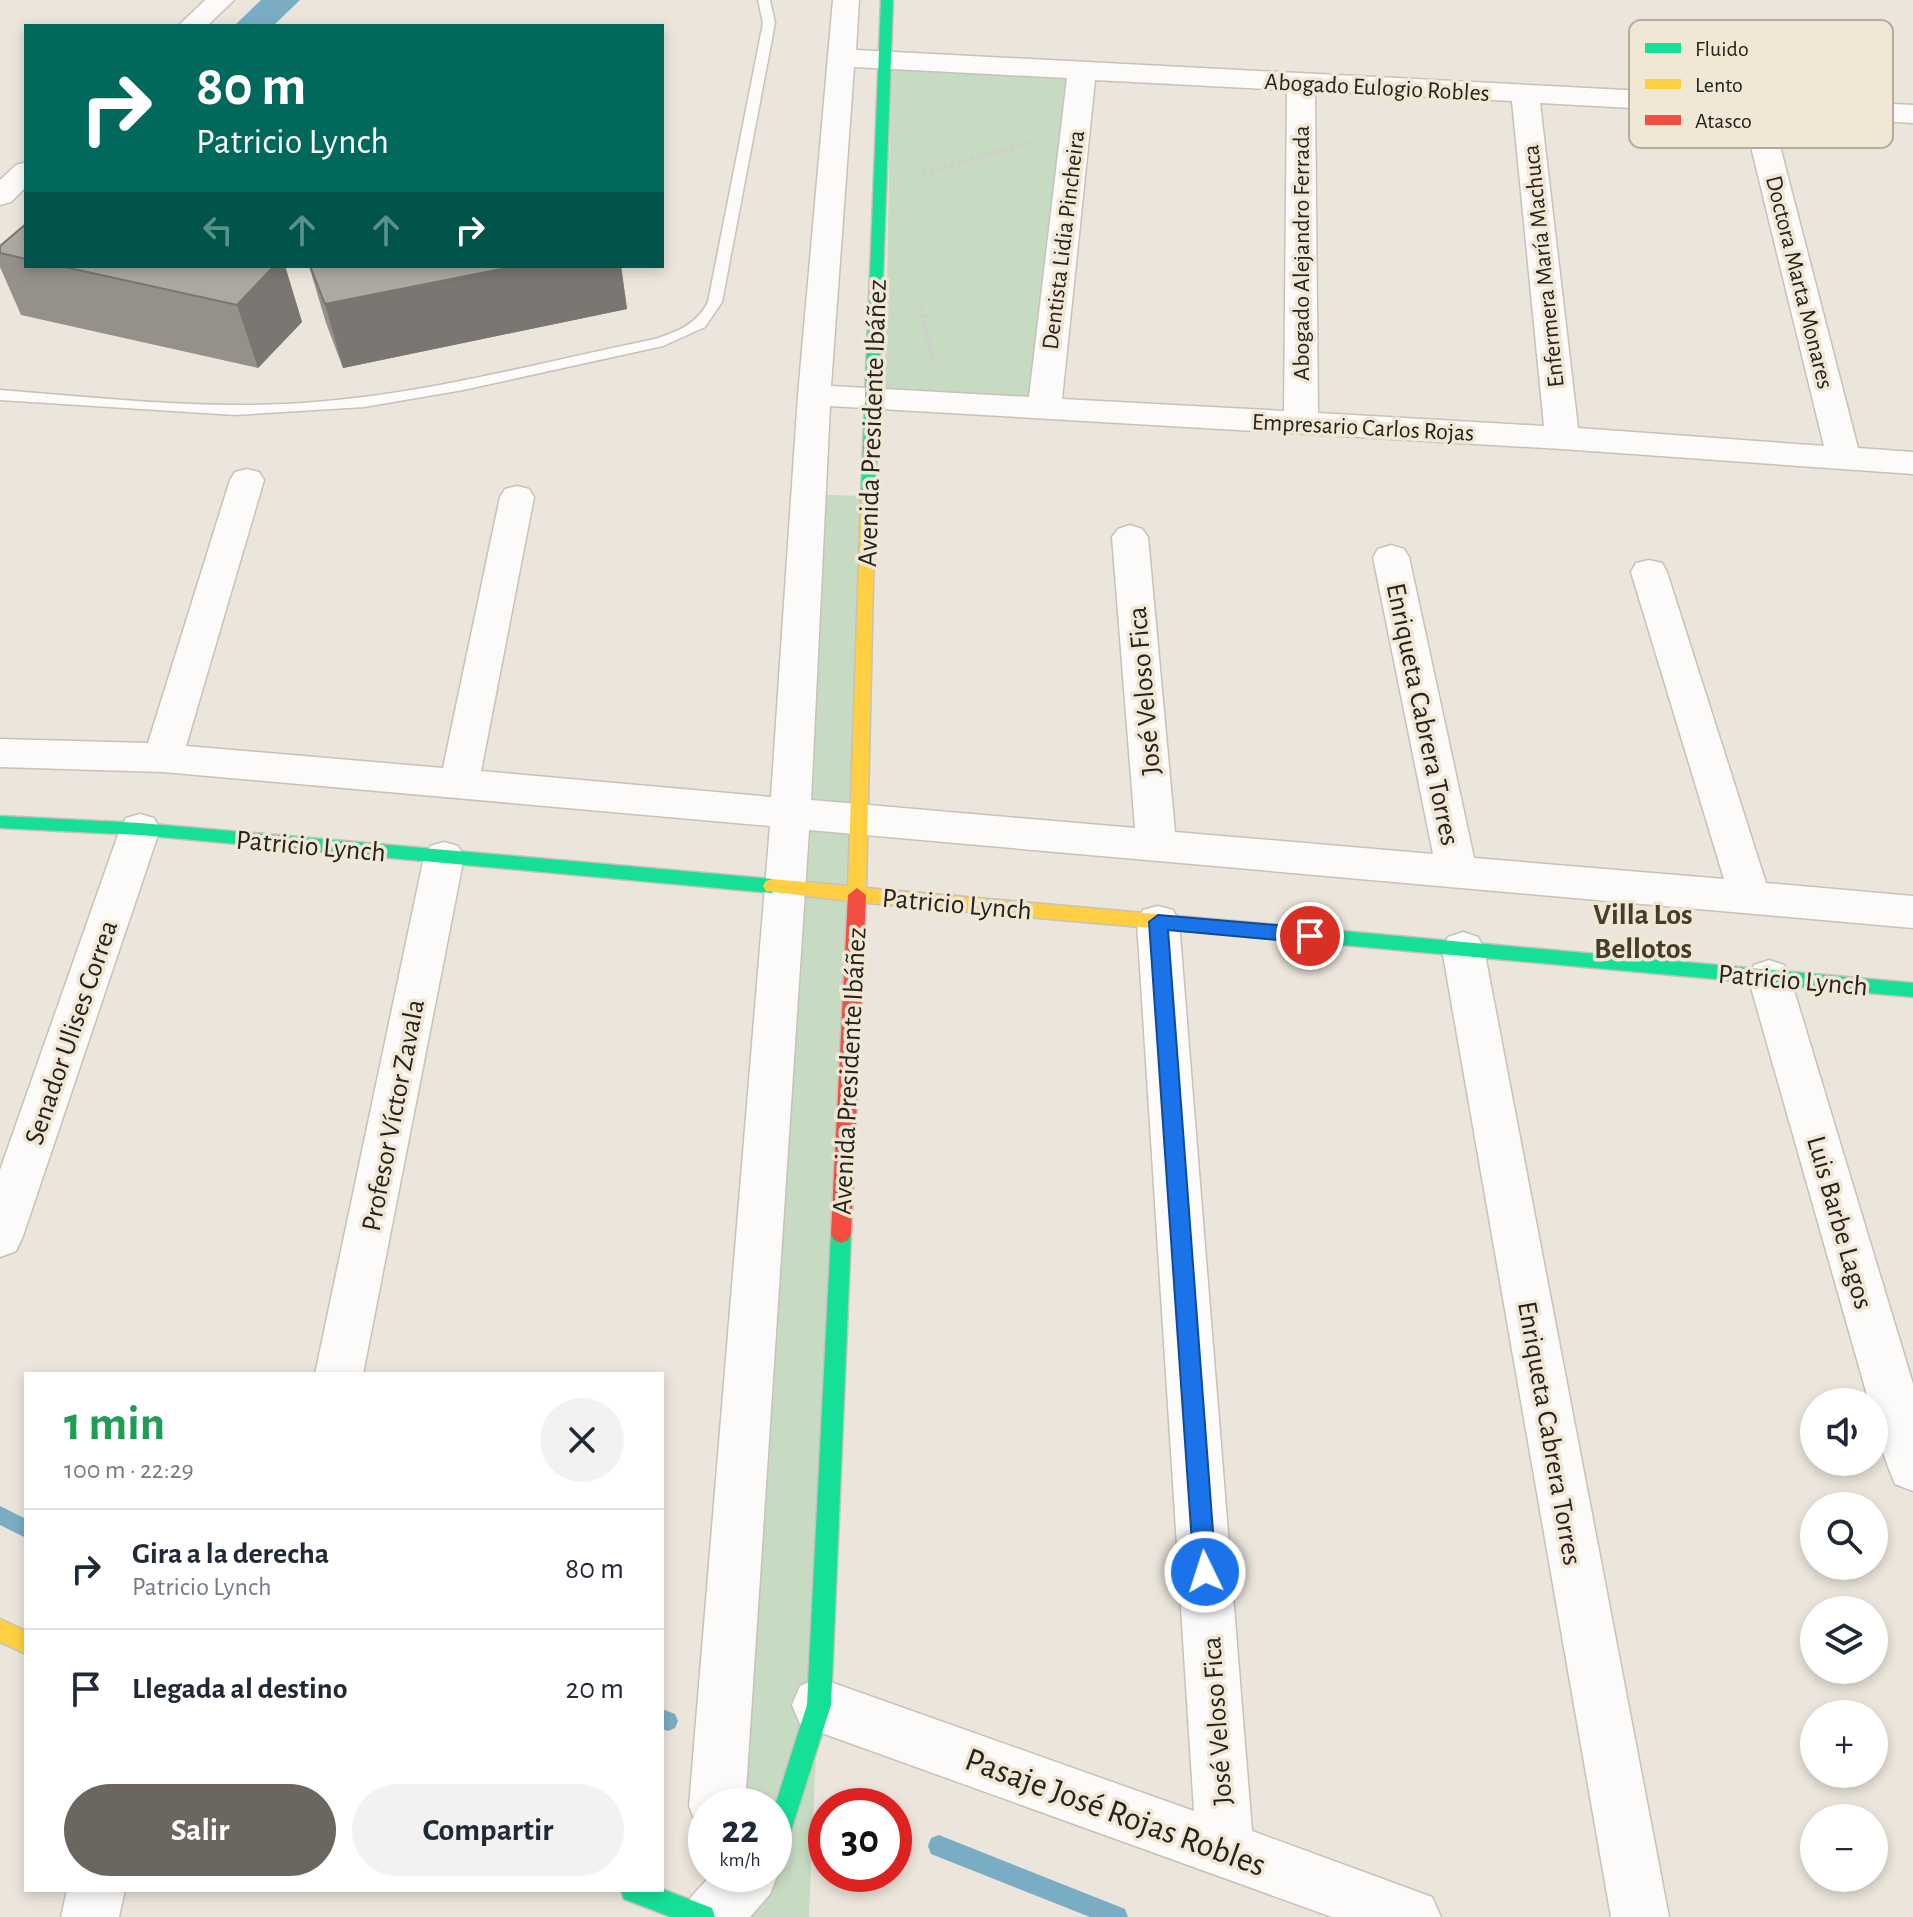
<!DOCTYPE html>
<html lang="es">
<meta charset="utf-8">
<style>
:root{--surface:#fff;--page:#f2f2f3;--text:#1f2937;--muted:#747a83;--line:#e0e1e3;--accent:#6b665f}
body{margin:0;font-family:"Alegreya Sans",sans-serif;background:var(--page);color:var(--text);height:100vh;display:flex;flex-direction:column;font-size:30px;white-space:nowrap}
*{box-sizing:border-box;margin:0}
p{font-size:26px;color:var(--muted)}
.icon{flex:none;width:44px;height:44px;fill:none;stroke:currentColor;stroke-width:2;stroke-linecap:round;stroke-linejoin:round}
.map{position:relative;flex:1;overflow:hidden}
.side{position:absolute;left:24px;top:1372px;width:640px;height:520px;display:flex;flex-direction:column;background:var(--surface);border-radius:0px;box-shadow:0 4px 12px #0003}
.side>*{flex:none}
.banner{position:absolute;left:24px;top:24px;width:640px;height:244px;border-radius:0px;box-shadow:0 4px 12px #0003;background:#00695c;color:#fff;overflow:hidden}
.controls{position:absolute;left:1800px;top:1388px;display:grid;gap:16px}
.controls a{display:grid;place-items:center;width:88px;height:88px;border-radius:50%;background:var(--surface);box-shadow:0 4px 12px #0003;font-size:40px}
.speed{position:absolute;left:688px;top:1788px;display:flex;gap:16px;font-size:40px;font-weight:700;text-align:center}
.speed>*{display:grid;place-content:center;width:104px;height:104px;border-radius:50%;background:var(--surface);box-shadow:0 4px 12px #0003;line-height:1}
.speed small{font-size:20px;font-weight:400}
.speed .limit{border:12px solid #d22;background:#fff;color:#111}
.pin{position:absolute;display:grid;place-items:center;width:68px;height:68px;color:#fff;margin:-34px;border:4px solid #fff;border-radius:50%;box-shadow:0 2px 8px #0007}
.me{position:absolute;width:88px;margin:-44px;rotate:356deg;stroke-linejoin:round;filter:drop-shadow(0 0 6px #0008)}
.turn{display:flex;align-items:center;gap:28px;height:168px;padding:0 40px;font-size:36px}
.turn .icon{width:104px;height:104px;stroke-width:2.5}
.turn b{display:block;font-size:56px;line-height:68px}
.lanes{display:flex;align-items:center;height:76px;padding:0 40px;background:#0003;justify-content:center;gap:40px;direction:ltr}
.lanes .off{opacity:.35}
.round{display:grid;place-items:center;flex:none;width:84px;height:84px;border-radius:42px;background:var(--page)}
.headline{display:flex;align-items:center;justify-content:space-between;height:136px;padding:0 40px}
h1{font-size:48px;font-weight:600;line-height:60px;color:#1e9e55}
.action{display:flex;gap:16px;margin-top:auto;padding:16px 40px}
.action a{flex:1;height:92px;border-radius:48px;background:var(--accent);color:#fff;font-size:32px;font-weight:600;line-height:92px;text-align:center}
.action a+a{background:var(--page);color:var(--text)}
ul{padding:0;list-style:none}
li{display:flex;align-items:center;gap:24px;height:120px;padding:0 40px;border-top:2px solid var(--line)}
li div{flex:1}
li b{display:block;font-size:30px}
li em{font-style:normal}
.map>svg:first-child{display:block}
.green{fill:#c6dbc1}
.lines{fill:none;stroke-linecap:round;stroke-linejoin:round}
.stream{fill:#7aadc4;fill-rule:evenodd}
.canal{fill:#7aadc4;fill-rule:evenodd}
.lane-casing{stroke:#c6c2ba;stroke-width:3}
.street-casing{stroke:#c6c2ba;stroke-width:3}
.fast-casing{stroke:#c6c2ba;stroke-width:3}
.slow-casing{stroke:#c6c2ba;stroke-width:3}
.jam-casing{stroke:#c6c2ba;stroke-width:3}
.path{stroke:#d0cecc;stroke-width:4;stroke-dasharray:4 3;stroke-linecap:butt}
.lane{fill:#fcfbfa;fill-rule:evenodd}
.street{fill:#fcfbfa;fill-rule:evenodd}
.fast{fill:#16e098;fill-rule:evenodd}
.slow{fill:#ffcf43;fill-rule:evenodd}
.jam{fill:#f24e42;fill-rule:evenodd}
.wall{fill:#96908b}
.shaded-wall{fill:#7a7671}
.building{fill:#aea8a2;stroke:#7a7671;stroke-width:2}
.route{fill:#1a73e8;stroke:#114b97;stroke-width:2}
.labels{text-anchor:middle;stroke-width:7;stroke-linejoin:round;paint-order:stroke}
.far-street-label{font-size:24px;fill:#26221c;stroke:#f1e7d5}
.street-label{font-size:28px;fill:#26221c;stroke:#f1e7d5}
.neighbourhood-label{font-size:30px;font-weight:bold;fill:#443c2d;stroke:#f1e7d5}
.near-street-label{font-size:34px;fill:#26221c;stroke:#f1e7d5}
.key{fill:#f1e7d5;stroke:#b4ac9e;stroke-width:2}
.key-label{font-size:22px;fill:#26221c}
</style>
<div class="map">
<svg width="1913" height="1917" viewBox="0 0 1913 1917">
<rect width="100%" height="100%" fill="#ebe5db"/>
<!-- green -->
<g class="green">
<polygon points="891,69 1067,78 1029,399 885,389"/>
<polygon points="827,495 869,496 809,1917 730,1917 774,1874 774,1806 737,1806"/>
</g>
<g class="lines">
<!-- stream -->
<g class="stream">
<polygon points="0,1506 26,1519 26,1538 0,1525"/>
<polygon points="662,1709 675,1714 678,1721 675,1728 668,1731 662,1729"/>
<polygon points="939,1835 1125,1909 1128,1917 1090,1917 931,1854 928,1846 931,1838"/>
</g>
<!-- canal -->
<polygon class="canal" points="261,0 300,0 273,26 234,26"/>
<!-- lane casing -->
<g class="lane-casing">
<path id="lane" d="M758,0H770L775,23L722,302L705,327L663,346L463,390L364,407L235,415L0,400V390C105,398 210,411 315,402C430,393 543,362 655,339C677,332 697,324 708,302L763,23Z"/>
</g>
<!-- street casing -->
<g class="street-casing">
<g id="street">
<polygon points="205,0 234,0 207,26 178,26"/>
<path d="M833,0H859L856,50L1913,105V123L1772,115L1858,448L1913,452V474L1562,449L830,406L811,800L1135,828L1112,537L1118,529L1130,525L1142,529L1148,537L1175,832L1433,854L1373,557L1378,549L1391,545L1404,549L1409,557L1474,858L1724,879L1631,572L1636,563L1649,560L1662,563L1667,572L1766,883L1913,896V928L809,830L745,1806H706V1829L697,1826L689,1806L770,826L163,772L0,767V739L148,743L230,480L235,472L247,469L259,472L264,480L186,746L443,768L500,497L505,489L517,486L529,489L534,497L481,771L771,797L798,395ZM854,67L1067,78L1029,397L831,386ZM1095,80L1287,90L1284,411L1062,399ZM1315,91L1512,101L1544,426L1318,413ZM1540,103L1743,114L1824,446L1578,428Z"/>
<polygon points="26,162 26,187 11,202 0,205 0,180 16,165"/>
<polygon points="140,814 154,818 160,829 23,1236 16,1251 0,1257 0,1170 120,829 126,818"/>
<polygon points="444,842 458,846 464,857 363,1374 315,1374 424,857 430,846"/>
<polygon points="1158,906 1173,910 1179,922 1252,1831 1432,1897 1441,1917 1332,1917 819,1732 800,1724 792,1705 800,1686 819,1678 1194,1811 1137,922 1143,910"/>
<polygon points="1463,932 1478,937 1484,949 1669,1917 1611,1917 1442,949 1448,937"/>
<path d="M1769,960L1784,965L1790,977L1913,1384V1491L1895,1484C1884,1458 1874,1430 1874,1402H1869L1748,977L1754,965Z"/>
<polygon points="774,1863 778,1874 770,1894 750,1917 682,1917 691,1897 712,1874 774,1874"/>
<polygon points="67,1890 125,1890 119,1917 61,1917"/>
</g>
</g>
<!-- fast casing -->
<g class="fast-casing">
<g id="fast">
<polygon points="881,0 893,0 875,499 868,504 861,499"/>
<polygon points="0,816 140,823 772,879 781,886 772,893 140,835 0,828"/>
<polygon points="1277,925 1913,983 1913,997 1277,939 1271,937 1268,932 1271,927"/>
<polygon points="841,1225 848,1228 851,1234 831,1705 786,1847 783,1856 774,1859 774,1809 807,1705 831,1234 834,1228"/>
<polygon points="662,1889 712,1908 715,1917 671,1917 624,1899 621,1890"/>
</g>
</g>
<!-- slow casing -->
<g class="slow-casing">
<g id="slow">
<polygon points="868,494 875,499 866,888 1277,925 1283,927 1286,932 1283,937 1277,939 857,902 766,891 763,886 766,881 772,879 848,886 861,499"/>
<polygon points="0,1619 26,1631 26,1654 0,1642"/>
</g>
</g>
<!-- jam casing -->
<g class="jam-casing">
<polygon id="jam" points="857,888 866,895 851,1234 848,1240 841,1243 834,1240 831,1234 848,895"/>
</g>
<!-- path -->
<g class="path">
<polyline points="923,173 1032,142"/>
<polyline points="921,307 933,362"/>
</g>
<!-- lane -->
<use href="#lane" class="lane"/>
<!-- street -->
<use href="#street" class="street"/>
<!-- fast -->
<use href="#fast" class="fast"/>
<!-- slow -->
<use href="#slow" class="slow"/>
<!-- jam -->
<use href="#jam" class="jam"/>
</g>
<!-- wall -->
<g class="wall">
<polygon points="26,224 26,266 285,266 302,322 258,368 21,315 0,267 0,246"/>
<polygon points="309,266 621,266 627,309 343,368 326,323"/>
</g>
<!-- shaded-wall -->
<g class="shaded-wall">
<polygon points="274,266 285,266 302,322 258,368 237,305"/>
<polygon points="516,266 621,266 627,309 343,368 325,304"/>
</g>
<!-- building -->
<g class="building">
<polygon points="26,224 26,259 0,253 0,246"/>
<polygon points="60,266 274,266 237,305"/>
<polygon points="310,266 516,266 325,304"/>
</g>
<!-- route -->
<polygon class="route" points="1158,915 1310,928 1319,936 1310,943 1168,930 1216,1572 1213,1579 1205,1583 1197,1579 1194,1572 1149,922"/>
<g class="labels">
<!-- far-street labels -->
<g class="far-street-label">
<text transform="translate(1377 87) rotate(3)" y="8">Abogado Eulogio Robles</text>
<text transform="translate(1063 240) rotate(-83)" y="8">Dentista Lidia Pincheira</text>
<text transform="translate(1301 253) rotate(-90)" y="8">Abogado Alejandro Ferrada</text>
<text transform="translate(1543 266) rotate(-96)" y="8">Enfermera María Machuca</text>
<text transform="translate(1800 282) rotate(76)" y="8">Doctora Marta Monares</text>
<text transform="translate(1363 427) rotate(3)" y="8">Empresario Carlos Rojas</text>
</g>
<!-- street labels -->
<g class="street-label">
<text transform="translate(871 423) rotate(-88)" y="10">Avenida Presidente Ibáñez</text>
<text transform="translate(1143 691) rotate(-95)" y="10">José Veloso Fica</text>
<text transform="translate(1424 714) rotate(78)" y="10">Enriqueta Cabrera Torres</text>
<text transform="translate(311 845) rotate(5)" y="10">Patricio Lynch</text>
<text transform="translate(957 903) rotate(5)" y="10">Patricio Lynch</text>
<text transform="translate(1793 979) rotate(5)" y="10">Patricio Lynch</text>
<text transform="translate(70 1032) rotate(-71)" y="10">Senador Ulises Correa</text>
<text transform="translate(848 1071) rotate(-87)" y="10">Avenida Presidente Ibáñez</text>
<text transform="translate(392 1115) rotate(-79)" y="10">Profesor Víctor Zavala</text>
<text transform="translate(1841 1222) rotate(74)" y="10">Luis Barbe Lagos</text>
<text transform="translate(1551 1433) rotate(80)" y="10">Enriqueta Cabrera Torres</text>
<text transform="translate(1216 1721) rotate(-94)" y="10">José Veloso Fica</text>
</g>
<!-- neighbourhood labels -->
<g class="neighbourhood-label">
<text x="1643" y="924">Villa Los<tspan x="1643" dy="34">Bellotos</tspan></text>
</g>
<!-- near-street labels -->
<g class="near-street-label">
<text transform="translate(1116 1811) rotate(20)" y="12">Pasaje José Rojas Robles</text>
</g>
</g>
<!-- legend -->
<rect x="1629" y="20" width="264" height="128" rx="12" class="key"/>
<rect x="1645" y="43" width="36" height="10" fill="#16e098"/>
<rect x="1645" y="79" width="36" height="10" fill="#ffcf43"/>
<rect x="1645" y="115" width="36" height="10" fill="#f24e42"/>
<g class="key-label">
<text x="1695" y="56">Fluido</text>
<text x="1695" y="92">Lento</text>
<text x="1695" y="128">Atasco</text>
</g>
</svg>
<div class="controls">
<a><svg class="icon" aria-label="sound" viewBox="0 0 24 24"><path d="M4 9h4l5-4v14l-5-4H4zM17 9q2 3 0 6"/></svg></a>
<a><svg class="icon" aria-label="search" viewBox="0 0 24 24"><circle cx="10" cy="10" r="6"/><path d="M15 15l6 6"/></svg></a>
<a><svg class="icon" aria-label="layers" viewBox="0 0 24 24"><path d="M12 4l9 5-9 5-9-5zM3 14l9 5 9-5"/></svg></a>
<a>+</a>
<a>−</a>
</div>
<div class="speed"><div>22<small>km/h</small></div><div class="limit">30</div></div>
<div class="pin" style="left:1310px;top:936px;background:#d93025"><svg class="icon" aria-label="arrive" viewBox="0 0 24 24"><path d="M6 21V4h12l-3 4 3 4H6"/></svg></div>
<svg class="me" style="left:1205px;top:1572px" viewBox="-20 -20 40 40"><circle r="17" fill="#1a73e8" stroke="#fff" stroke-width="3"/><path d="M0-11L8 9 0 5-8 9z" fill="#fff"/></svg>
<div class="banner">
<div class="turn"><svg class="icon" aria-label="right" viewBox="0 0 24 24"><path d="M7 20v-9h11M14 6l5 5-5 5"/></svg><div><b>80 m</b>Patricio Lynch</div></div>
<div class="lanes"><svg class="icon off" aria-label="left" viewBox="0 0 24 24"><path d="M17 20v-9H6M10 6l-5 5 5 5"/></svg><svg class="icon off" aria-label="ahead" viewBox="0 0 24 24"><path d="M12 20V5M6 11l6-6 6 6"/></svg><svg class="icon off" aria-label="ahead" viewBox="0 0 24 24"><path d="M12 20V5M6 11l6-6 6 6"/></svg><svg class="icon" aria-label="right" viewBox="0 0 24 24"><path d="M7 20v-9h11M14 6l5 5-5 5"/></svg></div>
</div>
<section class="side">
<div class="headline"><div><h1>1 min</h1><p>100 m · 22:29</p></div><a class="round"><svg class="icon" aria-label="close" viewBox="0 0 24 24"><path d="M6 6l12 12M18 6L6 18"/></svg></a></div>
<ul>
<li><svg class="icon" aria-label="right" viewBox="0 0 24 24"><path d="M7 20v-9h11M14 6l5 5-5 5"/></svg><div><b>Gira a la derecha</b><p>Patricio Lynch</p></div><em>80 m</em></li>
<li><svg class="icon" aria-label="arrive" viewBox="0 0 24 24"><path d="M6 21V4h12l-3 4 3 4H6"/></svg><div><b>Llegada al destino</b></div><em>20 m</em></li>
</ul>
<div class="action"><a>Salir</a><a>Compartir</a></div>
</section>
</div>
